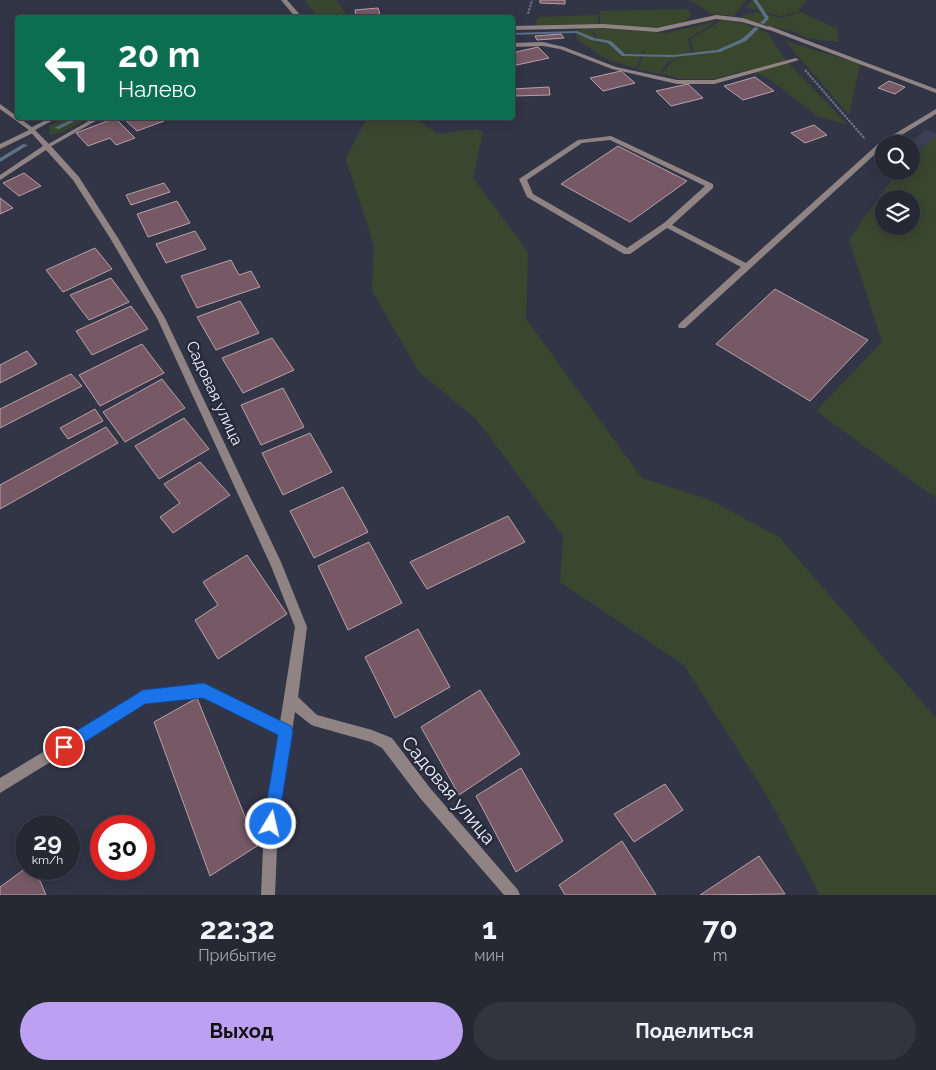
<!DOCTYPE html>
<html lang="ru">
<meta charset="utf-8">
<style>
:root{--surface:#262834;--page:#323440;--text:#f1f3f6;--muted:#a4a6ac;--line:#42444f;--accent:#bca0f2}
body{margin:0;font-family:Raleway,sans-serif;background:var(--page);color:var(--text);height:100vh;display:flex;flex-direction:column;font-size:19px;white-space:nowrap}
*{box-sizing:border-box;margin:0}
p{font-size:16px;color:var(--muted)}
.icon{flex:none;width:28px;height:28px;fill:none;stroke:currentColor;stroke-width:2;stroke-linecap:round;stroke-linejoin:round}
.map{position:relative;height:895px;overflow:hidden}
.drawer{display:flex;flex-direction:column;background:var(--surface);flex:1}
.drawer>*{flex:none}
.top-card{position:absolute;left:15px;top:15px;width:500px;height:105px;border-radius:5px;box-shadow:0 2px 12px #0003,0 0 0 1px var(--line);background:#0b6e4f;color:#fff;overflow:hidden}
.tools{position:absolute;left:875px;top:135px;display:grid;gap:10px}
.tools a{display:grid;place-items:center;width:45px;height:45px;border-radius:50%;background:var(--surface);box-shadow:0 2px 12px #0003,0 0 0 1px var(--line);font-size:25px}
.speed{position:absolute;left:15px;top:815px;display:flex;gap:10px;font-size:25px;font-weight:700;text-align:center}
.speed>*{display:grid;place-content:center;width:65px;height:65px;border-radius:50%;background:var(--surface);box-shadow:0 2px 12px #0003,0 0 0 1px var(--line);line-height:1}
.speed small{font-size:12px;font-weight:400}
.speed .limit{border:8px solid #d22;background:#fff;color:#111}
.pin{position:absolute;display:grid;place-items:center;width:42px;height:42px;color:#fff;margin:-21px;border:2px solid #fff;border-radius:50%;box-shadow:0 1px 5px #0007}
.me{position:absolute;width:55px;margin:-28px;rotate:9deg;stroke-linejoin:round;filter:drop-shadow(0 0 4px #0008)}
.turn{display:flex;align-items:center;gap:18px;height:105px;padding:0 20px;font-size:22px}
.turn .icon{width:65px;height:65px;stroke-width:2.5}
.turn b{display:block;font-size:35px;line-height:42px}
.eta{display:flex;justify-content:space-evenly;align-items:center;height:85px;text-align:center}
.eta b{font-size:30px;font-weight:700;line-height:35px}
.action{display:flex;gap:10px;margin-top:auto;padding:10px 20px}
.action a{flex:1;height:58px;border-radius:30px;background:var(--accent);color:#111;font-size:20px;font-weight:700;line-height:58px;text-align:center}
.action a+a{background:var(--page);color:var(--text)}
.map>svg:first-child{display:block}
.built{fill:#3c3f55}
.green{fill:#3a472f;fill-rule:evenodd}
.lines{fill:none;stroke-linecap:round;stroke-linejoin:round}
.stream{fill:#5b7186;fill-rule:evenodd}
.building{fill:#765964;stroke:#b9a1aa}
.path{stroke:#707382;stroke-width:2;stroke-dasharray:2.5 1;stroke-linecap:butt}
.service{fill:#8f8483;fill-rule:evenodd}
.minor{fill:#8f8483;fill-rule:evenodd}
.route{fill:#1a73e8;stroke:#114b97}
.labels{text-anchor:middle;stroke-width:5;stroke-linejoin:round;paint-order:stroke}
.street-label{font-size:16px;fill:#eef0fc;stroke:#282b3b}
.near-street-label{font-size:19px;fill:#eef0fc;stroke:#282b3b}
</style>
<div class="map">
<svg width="936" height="895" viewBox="0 0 936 895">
<rect width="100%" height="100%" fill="#323546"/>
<!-- built -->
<polygon class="built" points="926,129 936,134 936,163 911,164 911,144 909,144"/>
<!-- green -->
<g class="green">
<polygon points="305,0 336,0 348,17 317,17"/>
<polygon points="690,0 746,0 734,16 712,14"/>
<polygon points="753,0 806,0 798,12 781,16 745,7"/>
<path d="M688,9L691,16C673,35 624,26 600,25V11Z"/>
<polygon points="757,12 782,18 801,12 837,29 839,42 807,38 795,32 751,22 742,16"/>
<polygon points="598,15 598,25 541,27 535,24 539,17"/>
<polygon points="722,20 745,24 768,33 784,58 848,125 817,116 767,77 747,70 713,79 682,79 662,74 671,62 693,52 691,39"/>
<polygon points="715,22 688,39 691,52 668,62 660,74 638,69 644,52 642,52 636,68 608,60 577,40 575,30 590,29 597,43 613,46 599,43 592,28 666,33"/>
<polygon points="785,41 860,64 849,115"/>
<polygon points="67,118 90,118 60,133 50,135 49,126"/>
<polygon points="376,118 414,118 438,134 475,129 483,132 473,178 528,252 526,319 642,478 708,499 779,537 936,718 936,895 820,895 769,799 684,665 560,582 563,536 477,420 419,372 372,291 374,246 346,159 365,121"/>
<path d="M936,136V498L816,411L882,342L849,239L898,171H911V158ZM884,199H911V226H884Z"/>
</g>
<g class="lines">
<!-- stream -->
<g class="stream">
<polygon points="753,0 757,0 769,18 764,24 760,23 765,18"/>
<polygon points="755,27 759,28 746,41 720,52 673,57 622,56 608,43 591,40 576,33 512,35 512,33 577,31 594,38 611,41 625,54 673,55 717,50 742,39"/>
<polygon points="75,118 81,118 59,129 54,128"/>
<polygon points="23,144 28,145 0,162 0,158"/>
</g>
</g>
<!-- building -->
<g class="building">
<polygon points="540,0 565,0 565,4 540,3"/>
<polygon points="378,8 381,18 356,18 355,10"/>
<polygon points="561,34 564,38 537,40 535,36"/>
<polygon points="538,47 549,58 512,66 512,53"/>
<polygon points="621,71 635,83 603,91 590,78"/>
<polygon points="755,77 774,91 743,100 724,86"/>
<polygon points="889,81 905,87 895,94 878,88"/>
<polygon points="688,84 703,98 671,106 656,91"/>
<polygon points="549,87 550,95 514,96 512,93 512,89"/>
<polygon points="115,118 135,138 116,145 110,138 88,146 76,133"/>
<polygon points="123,118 160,118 164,121 137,131"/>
<polygon points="814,125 827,135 805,143 791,133"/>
<polygon points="618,146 687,181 630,222 561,184"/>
<polygon points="24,173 41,186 19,196 3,183"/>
<polygon points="164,183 170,192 131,205 126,195"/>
<polygon points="0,198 13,208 0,214"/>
<polygon points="177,201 190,223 148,237 137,214"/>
<polygon points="195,231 206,249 166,263 156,244"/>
<polygon points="95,248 112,269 63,292 46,270"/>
<polygon points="231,260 239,275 251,271 260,287 197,308 181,276"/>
<polygon points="111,278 129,302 89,320 70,295"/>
<polygon points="775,289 868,340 810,401 716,344"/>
<polygon points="240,301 259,333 216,350 197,317"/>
<polygon points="131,306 148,329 92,355 76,331"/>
<polygon points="272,338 294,370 243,393 222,358"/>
<polygon points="142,344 164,373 100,406 79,375"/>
<polygon points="27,351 37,364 0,383 0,365"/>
<polygon points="71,374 82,386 0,428 0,409"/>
<polygon points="162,379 185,408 125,442 103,412"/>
<polygon points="283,388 304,427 261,445 241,405"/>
<polygon points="95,409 103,421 68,439 60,428"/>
<polygon points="184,418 209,449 159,479 135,446"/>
<polygon points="106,427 118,443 0,509 0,485"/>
<polygon points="310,433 332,472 283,495 262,453"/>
<polygon points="200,462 230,495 173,533 160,517 180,503 164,484"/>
<polygon points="343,487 368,532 314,558 290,511"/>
<polygon points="508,516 525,542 427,589 410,562"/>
<polygon points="369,542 402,603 348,630 318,566"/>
<polygon points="247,555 287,614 218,659 195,620 218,605 203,582"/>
<polygon points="418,629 450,687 395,718 365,657"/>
<polygon points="480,690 520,754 459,795 421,727"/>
<polygon points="197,698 257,846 210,876 154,722"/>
<polygon points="521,768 563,841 516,872 476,796"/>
<polygon points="665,784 683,810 634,842 614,814"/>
<polygon points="622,841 656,895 565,895 559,885"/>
<polygon points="759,856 785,894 700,895"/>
<polygon points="26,868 35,869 46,895 0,895 0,887"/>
</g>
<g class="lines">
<!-- path -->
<g class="path">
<polyline points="528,14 532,0"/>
<polyline points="805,70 865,139"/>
</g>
<!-- service -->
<g class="service">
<polygon points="716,15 743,18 772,28 769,30 742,22 716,19 657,32 603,28 512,30 512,26 603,24 657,28"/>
<polygon points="0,104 33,128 36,131 35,132 0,149 0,144 29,130 0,109"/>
<polygon points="94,118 101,118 50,147 45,146"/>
<polygon points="204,684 291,726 292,731 291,736 286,737 281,736 203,696 145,704 0,793 0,778 139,694"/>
</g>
<!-- minor -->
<g class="minor">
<polygon points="281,0 287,0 303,18 296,18"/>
<polygon points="769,26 936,89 936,93 767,29 766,28"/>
<polygon points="543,42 564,47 616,67 677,80 714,80 796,58 799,60 714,84 677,84 612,69 560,49 543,46 512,47 512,43"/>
<path d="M936,109V114L887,144H884V146L685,328H679L678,326L679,324L741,267L667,228L630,254H624L527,197L519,179L578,140L611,136L713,184V188L672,225L746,263L878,144ZM610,140L705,186L664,223L627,248L533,194L527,180L582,143Z"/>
<polygon points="50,118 57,118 35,130 50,145 79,177 118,238 165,318 281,562 307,627 298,697 317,715 372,730 392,738 430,788 518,890 520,895 504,895 420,798 382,748 371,742 314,726 310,724 295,712 278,824 275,895 261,895 264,824 295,627 271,566 157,318 110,238 73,180 46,150 0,180 0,175 43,146 28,129"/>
</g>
</g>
<!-- route -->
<polygon class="route" points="204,683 291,726 293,731 277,830 271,832 266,830 263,824 278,735 203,698 145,704 69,752 64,754 58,752 56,747 58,742 143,690"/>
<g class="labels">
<!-- street labels -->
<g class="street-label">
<text transform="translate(215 393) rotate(65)" y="6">Садовая улица</text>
</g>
<!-- near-street labels -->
<g class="near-street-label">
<text transform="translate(449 790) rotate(50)" y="7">Садовая улица</text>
</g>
</g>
</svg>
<div class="tools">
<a><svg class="icon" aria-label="search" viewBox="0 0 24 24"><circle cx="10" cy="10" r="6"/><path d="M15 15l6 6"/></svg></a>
<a><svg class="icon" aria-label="layers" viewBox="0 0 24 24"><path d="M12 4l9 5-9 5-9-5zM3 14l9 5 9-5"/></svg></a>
</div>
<div class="speed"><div>29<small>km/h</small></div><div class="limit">30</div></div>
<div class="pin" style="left:64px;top:747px;background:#d93025"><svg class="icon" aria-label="arrive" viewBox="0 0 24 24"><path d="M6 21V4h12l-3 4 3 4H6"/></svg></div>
<svg class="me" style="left:271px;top:824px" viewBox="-20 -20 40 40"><circle r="17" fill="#1a73e8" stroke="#fff" stroke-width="3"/><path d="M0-11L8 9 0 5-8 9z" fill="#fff"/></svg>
<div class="top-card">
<div class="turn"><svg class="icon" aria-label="left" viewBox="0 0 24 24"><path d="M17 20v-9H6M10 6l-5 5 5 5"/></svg><div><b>20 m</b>Налево</div></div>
</div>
</div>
<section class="drawer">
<div class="eta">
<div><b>22:32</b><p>Прибытие</p></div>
<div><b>1</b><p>мин</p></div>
<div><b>70</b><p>m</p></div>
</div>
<div class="action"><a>Выход</a><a>Поделиться</a></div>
</section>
